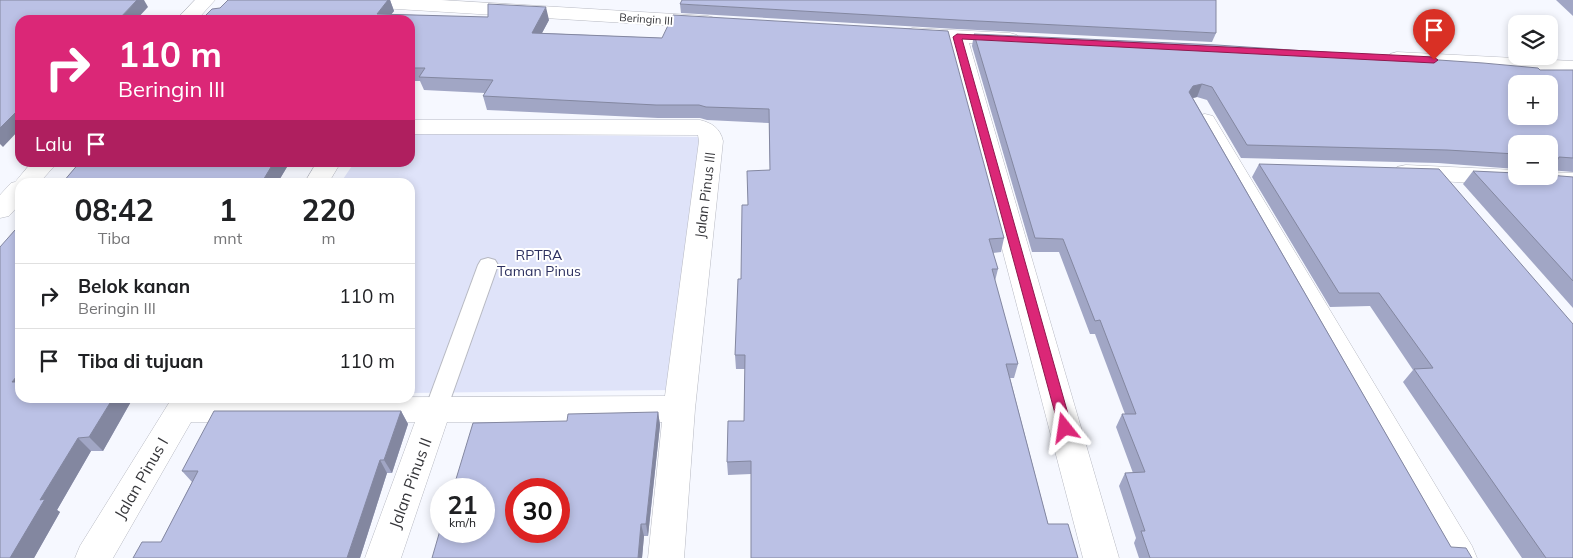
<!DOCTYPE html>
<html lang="id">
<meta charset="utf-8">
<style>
:root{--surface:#fff;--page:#f2f2f2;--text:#202124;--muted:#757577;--line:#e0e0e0}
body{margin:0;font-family:Mulish,sans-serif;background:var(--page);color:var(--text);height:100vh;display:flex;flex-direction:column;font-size:19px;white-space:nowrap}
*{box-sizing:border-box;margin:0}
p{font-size:16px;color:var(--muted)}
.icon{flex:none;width:28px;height:28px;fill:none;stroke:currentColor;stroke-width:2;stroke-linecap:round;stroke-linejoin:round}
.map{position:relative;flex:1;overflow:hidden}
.sheet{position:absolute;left:15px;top:178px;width:400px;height:225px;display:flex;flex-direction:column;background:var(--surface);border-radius:15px;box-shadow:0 2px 8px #0003}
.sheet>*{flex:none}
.hud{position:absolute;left:15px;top:15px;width:400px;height:152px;border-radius:15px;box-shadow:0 2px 8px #0003;background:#db2777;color:#fff;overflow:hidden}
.controls{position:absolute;left:1508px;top:15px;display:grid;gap:10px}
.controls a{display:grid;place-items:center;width:50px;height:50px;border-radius:10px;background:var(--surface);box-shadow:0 2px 8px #0003;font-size:25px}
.speed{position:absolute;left:430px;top:478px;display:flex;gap:10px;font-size:25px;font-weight:700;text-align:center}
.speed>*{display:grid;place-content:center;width:65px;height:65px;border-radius:50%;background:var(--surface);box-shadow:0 2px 8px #0003;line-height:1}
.speed small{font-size:12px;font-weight:400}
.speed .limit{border:8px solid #d22;background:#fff;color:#111}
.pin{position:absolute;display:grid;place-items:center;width:42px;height:42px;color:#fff;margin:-51px -21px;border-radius:50% 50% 50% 0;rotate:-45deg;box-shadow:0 0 5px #0007}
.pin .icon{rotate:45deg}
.me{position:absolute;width:55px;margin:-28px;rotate:345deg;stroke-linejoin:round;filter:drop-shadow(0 0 4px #0008)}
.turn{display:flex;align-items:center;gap:18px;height:105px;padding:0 20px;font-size:22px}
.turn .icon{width:65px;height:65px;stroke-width:2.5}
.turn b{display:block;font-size:35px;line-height:42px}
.then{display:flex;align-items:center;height:48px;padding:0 20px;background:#0003;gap:10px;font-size:19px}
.eta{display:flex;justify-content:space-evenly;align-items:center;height:85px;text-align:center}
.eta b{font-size:30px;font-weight:700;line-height:35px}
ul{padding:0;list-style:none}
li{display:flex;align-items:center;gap:15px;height:65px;padding:0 20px;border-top:1px solid var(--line)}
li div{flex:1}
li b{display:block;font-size:19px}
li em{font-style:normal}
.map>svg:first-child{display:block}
.green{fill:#dfe3f9}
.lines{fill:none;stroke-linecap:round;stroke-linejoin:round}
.service-casing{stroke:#b7b9c2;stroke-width:2}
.minor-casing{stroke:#b7b9c2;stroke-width:1}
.service{fill:#fff;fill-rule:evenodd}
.minor{fill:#fff;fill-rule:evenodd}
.wall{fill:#a1a6c5}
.shaded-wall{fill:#8387a0}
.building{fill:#bbc1e5;stroke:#8387a0;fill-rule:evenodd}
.route{fill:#db2777;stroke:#8e194d}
.labels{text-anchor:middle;stroke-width:4;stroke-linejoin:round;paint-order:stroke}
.far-street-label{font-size:11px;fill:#36363a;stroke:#fff}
.street-label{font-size:14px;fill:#36363a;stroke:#fff}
.park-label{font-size:14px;fill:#2d3160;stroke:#fff}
.near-street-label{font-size:16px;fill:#36363a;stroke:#fff}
</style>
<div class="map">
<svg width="1573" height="558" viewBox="0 0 1573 558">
<rect width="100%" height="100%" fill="#f6f8ff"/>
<!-- green -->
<polygon class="green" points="410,133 702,137 669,390 410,393 410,182 341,182 354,163 410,162"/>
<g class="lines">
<!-- service casing -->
<g class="service-casing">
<polygon id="service" points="488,258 495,260 498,265 447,409 444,416 436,418 428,416 425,409 478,265 481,260"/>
</g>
<!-- minor casing -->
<g class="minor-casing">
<g id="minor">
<polygon points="195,0 215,0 197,20 176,20"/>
<polygon points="339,0 441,0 708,16 715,18 718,22 715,26 708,28 348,6 341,4"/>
<polygon points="913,28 1010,33 1017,35 1020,39 1017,43 1010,45 969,43 1119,558 1083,558 948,42 906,38 903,34 906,30"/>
<polygon points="1397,52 1573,61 1573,73 1390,62 1387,58 1390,54"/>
<polygon points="1205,114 1213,116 1216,121 1472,546 1477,558 1439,558 1194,121 1197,116"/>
<path d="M410,120H700C712,123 720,128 723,141L695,409L684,558H648L662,422H447L401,558H365L415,422H191L113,558H75L80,546L172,398L665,396L699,141L698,135L410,134Z"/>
<polygon points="32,162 58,162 40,182 20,182 20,204 9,216 0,218 0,195 11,183 15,182"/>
<polygon points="317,162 341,162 329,182 305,182"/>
<polygon points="1406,165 1516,170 1516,176 1549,176 1549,172 1573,173 1573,189 1406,179 1397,177 1394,172 1397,167"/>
</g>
</g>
<!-- service -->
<use href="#service" class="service"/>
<!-- minor -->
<use href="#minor" class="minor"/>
</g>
<!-- wall -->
<g class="wall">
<polygon points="228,0 390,0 394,11 391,14 549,20 542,33 662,38 1004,238 1001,252 993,253 998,269 995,281 1018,364 1014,378 1010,378 1048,524 1078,558 751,474 728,475 727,462 744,421 745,369 736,369 735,355 748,205 770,170 769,123 707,120 700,118 658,118 487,110 483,96 485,93 424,90 420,81 410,81 410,20"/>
<polygon points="1556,0 1573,0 1573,16"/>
<polygon points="680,4 1216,33 1212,42 957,29 681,13"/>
<polygon points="974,34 1540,70 1573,70 1573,172 1550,170 1549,172 1549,144 1516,144 1516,169 1438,163 1241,158 1207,100 1197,97 1193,98 1451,547 1472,558 1139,558 1134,543 1136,538 1119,486 1125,473 1133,473 1116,427 1122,414 1125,414 1095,334 1090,334 1059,252 1032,252 972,46"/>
<polygon points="80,162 295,162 293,167 287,167 278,182 63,182"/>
<polygon points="1259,164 1573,324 1573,558 1522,558 1403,382 1413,370 1370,306 1330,307 1252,177"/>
<polygon points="1473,171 1573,177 1573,308 1463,184"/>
<polygon points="20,398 133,398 103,451 91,451 57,510 60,512 34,558 0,558"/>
<polygon points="401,411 408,424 392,473 387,473 360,558 133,558 161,542 192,482 182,471"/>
<polygon points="658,412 660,425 648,536 644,536 642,558 432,558"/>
</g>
<!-- shaded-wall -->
<g class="shaded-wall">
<polygon points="137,0 144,0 148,7 136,20 118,20"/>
<polygon points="388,0 390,0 394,11 387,20 377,14"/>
<polygon points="546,7 549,20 535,46 532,33"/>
<polygon points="1202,84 1197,97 1189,99 1189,92 1193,86"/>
<polygon points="20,108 20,129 3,147 0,144 0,128"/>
<polygon points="274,162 284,162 287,167 278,182 262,182"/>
<polygon points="291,162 295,162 293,167"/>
<polygon points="20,372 20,390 12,382"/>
<polygon points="113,398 133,398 103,451 89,437"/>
<polygon points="401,411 408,424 392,473 384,460"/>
<polygon points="658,412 660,425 648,536 646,524"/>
<polygon points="78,438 91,451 57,510 60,512 34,558 10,558 40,500"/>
<polygon points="380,460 387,473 360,558 347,558"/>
<polygon points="641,524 644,536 642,558 638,558"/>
</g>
<!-- building -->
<g class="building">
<polygon points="0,0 137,0 118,20 20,20 20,108 0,128"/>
<polygon points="228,0 388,0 377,14 488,17 488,4 546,7 532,33 662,38 673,15 948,31 1004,238 989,239 998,269 992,269 1018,364 1006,364 1048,524 1068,524 1078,558 751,558 751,461 727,462 728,421 744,421 745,355 735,355 738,279 741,279 742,205 748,205 747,171 770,170 769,109 706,107 699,105 656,105 483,96 493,80 419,77 425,68 410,68 410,20 201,20 212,9 220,8"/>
<polygon points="682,0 1216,0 1216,33 958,20 680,4"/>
<path d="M974,34L1217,45L1483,63L1538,68L1540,70H1573V158L1559,157L1557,161H1549V144H1516V154L1447,150L1247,145L1212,87L1202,84L1193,86L1189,92L1451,547L1466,548L1472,558H1150L1141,531H1145L1125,473L1145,472L1122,414H1136L1100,320L1095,321L1063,239L1035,238ZM1516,84H1549V116H1516Z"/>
<polygon points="80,162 274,162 262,182 63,182"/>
<polygon points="1259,164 1439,169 1573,324 1573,558 1546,558 1414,369 1433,368 1379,293 1339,293"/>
<polygon points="1473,171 1516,173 1516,176 1549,176 1549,175 1573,177 1573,281"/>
<polygon points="15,230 20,230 20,372 12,382 20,382 20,398 113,398 89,437 78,438 40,500 45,499 10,558 0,558 0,247"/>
<polygon points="214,411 401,411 384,460 380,460 347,558 133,558 142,542 161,542 198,471 182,471"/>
<path d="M658,412L646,524H641L638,558H432L441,527V531H484V489H453L473,423L567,421L568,414ZM516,489H559V531H516Z"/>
</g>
<!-- route -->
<polygon class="route" points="957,34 1434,57 1438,60 1434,63 962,39 1072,428 1070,432 1065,433 1061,432 1059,428 953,37"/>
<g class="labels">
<!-- far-street labels -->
<g class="far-street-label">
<text transform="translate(646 19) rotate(4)" y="4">Beringin III</text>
</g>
<!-- street labels -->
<g class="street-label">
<text transform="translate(705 195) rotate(-83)" y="5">Jalan Pinus III</text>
</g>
<!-- park labels -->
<g class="park-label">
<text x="539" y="260">RPTRA<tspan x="539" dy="16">Taman Pinus</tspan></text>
</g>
<!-- near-street labels -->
<g class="near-street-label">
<text transform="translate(141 478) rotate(-60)" y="6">Jalan Pinus I</text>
<text transform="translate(410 483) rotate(-70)" y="6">Jalan Pinus II</text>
</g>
</g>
</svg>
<div class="controls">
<a><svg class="icon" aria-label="layers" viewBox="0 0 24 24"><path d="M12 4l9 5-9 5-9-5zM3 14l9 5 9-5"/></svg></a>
<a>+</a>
<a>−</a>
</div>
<div class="speed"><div>21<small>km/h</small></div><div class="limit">30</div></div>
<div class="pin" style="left:1434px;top:60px;background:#d93025"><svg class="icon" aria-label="arrive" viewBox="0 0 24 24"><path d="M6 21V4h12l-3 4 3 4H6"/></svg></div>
<svg class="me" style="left:1065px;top:428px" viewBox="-20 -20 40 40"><path d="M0-17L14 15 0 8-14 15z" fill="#db2777" stroke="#fff" stroke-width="4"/></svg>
<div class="hud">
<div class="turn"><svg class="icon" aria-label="right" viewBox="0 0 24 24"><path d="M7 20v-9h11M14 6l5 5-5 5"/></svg><div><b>110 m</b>Beringin III</div></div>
<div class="then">Lalu<svg class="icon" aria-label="arrive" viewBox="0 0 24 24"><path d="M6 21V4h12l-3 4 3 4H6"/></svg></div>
</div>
<section class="sheet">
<div class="eta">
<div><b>08:42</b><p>Tiba</p></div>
<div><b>1</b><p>mnt</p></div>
<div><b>220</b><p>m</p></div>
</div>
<ul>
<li><svg class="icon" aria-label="right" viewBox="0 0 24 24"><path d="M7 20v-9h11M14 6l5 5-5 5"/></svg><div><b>Belok kanan</b><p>Beringin III</p></div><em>110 m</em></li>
<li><svg class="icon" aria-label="arrive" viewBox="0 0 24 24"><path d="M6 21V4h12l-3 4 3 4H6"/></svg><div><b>Tiba di tujuan</b></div><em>110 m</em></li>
</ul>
</section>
</div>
